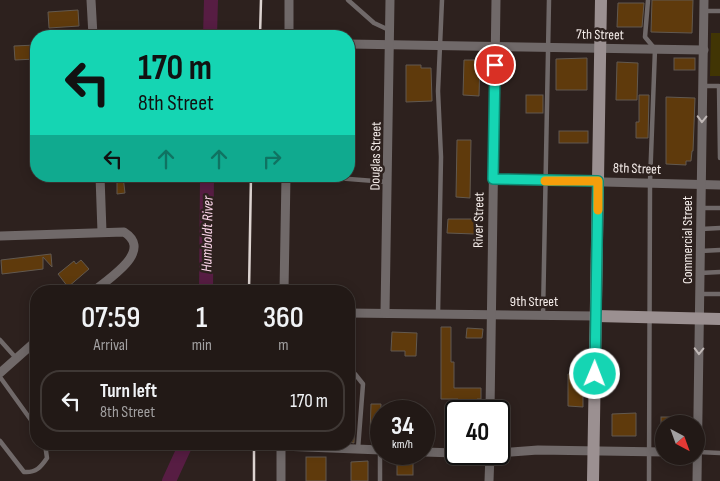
<!DOCTYPE html>
<style>
:root{--surface:#221916;--page:#2a221f;--text:#f1f3f6;--muted:#a2a0a1;--line:#3f3835}
body{margin:0;font-family:"Sofia Sans Condensed",sans-serif;background:var(--page);color:var(--text);height:100vh;display:flex;flex-direction:column;font-size:19px;white-space:nowrap}
*{box-sizing:border-box;margin:0}
p{font-size:16px;color:var(--muted)}
.icon{flex:none;width:28px;height:28px;fill:none;stroke:currentColor;stroke-width:2;stroke-linecap:round;stroke-linejoin:round}
.map{position:relative;flex:1;overflow:hidden}
.side{position:absolute;left:30px;top:285px;width:325px;height:165px;display:flex;flex-direction:column;background:var(--surface);border-radius:20px;box-shadow:0 2px 12px #0003,0 0 0 1px var(--line)}
.side>*{flex:none}
.banner{position:absolute;left:30px;top:30px;width:325px;height:152px;border-radius:20px;box-shadow:0 2px 12px #0003,0 0 0 1px var(--line);background:#15d5b3;color:#111;overflow:hidden}
.needle{width:32px;rotate:139deg}
.buttons{position:absolute;left:655px;top:415px;display:grid;gap:10px}
.buttons a{display:grid;place-items:center;width:50px;height:50px;border-radius:50%;background:var(--surface);box-shadow:0 2px 12px #0003,0 0 0 1px var(--line);font-size:25px}
.speed{position:absolute;left:370px;top:400px;display:flex;gap:10px;font-size:25px;font-weight:700;text-align:center}
.speed>*{display:grid;place-content:center;width:65px;height:65px;border-radius:50%;background:var(--surface);box-shadow:0 2px 12px #0003,0 0 0 1px var(--line);line-height:1}
.speed small{font-size:12px;font-weight:400}
.speed .limit{border:2px solid #111;border-radius:8px;background:#fff;color:#111}
.pin{position:absolute;display:grid;place-items:center;width:42px;height:42px;color:#fff;margin:-21px;border:2px solid #fff;border-radius:50%;box-shadow:0 1px 5px #0007}
.me{position:absolute;width:55px;margin:-28px;rotate:1deg;stroke-linejoin:round;filter:drop-shadow(0 0 4px #0008)}
.turn{display:flex;align-items:center;gap:18px;height:105px;padding:0 25px;font-size:22px}
.turn .icon{width:65px;height:65px;stroke-width:2.5}
.turn b{display:block;font-size:35px;line-height:42px}
.lanes{display:flex;align-items:center;height:48px;padding:0 25px;background:#0003;justify-content:center;gap:25px;direction:ltr}
.lanes .off{opacity:.35}
.eta{display:flex;justify-content:space-evenly;align-items:center;height:85px;text-align:center}
.eta b{font-size:30px;font-weight:600;line-height:35px}
ul{padding:0;list-style:none}
li{display:flex;align-items:center;gap:15px;height:62px;margin:0 10px 8px;padding:0 15px;border:2px solid var(--line);border-radius:20px}
li div{flex:1}
li b{display:block;font-size:19px}
li em{font-style:normal}
.map>svg:first-child{display:block}
.green{fill:#413504}
.lines{fill:none;stroke-linecap:round;stroke-linejoin:round}
.river{stroke:#571d43;stroke-width:14}
.building{fill:#5f3a0c;stroke:#625950}
.lane{stroke:#706969;stroke-width:4.5}
.street{stroke:#706969;stroke-width:9}
.secondary{stroke:#9b9091;stroke-width:12}
.rail{stroke:#ddd4d1;stroke-width:2.5}
.oneway{stroke:#c0b8b6}
.route-casing{stroke:#0e8a74;stroke-width:12}
.route{stroke:#15d5b3;stroke-width:9}
.slow{stroke:#f59e0b;stroke-width:9}
.labels{text-anchor:middle;stroke-width:5;stroke-linejoin:round;paint-order:stroke}
.street-label{font-size:14px;fill:#f5edea;stroke:#2d211e}
.water-label{font-size:15px;font-style:italic;fill:#ffd8ed;stroke:#2d211e}
</style>
<div class="map">
<svg width="720" height="481" viewBox="0 0 720 481">
<rect width="100%" height="100%" fill="#2d211e"/>
<!-- green -->
<polygon class="green" points="711,33 720,33 720,76 710,76"/>
<g class="lines">
<!-- river -->
<g class="river">
<polyline points="210,36 211,0"/>
<polyline points="206,291 207,176"/>
<polyline points="169,481 186,444"/>
</g>
</g>
<!-- building -->
<g class="building">
<polygon points="652,0 693,0 692,33 651,32"/>
<polygon points="618,3 644,3 642,27 617,27"/>
<polygon points="78,10 79,26 49,28 48,12"/>
<polygon points="36,45 36,59 15,60 14,46"/>
<polygon points="587,58 587,90 556,90 556,59"/>
<rect x="674" y="58" width="21" height="12"/>
<polygon points="464,60 480,60 479,96 463,95"/>
<polygon points="617,62 638,63 637,100 616,100"/>
<polygon points="406,65 421,65 421,68 431,68 432,101 406,102"/>
<rect x="526" y="95" width="17" height="18"/>
<polygon points="639,95 649,95 648,138 636,138 636,122 639,122"/>
<polygon points="666,97 695,98 693,151 692,151 691,161 686,161 686,165 666,164"/>
<rect x="559" y="131" width="29" height="12"/>
<polygon points="457,140 471,140 470,198 456,197"/>
<polygon points="117,176 123,176 125,193 117,194"/>
<polygon points="448,219 476,219 475,234 447,233"/>
<polygon points="51,254 52,267 43,257 43,269 2,274 1,260"/>
<polygon points="81,260 89,269 68,287 58,274 74,261 76,264"/>
<polygon points="441,327 451,327 451,362 454,362 454,388 481,388 481,399 477,399 477,411 458,411 458,399 441,399"/>
<polygon points="467,328 483,329 482,338 466,338"/>
<polygon points="392,332 417,333 416,356 405,356 405,351 391,351"/>
<polygon points="568,374 583,374 583,407 568,406"/>
<polygon points="371,404 381,404 380,434 370,434"/>
<polygon points="349,409 355,410 354,443 349,442"/>
<polygon points="636,413 636,436 612,436 612,414"/>
<rect x="661" y="417" width="24" height="7"/>
<rect x="306" y="457" width="20" height="24"/>
<polygon points="368,461 368,481 351,481 351,462"/>
<rect x="397" y="461" width="16" height="14"/>
</g>
<g class="lines">
<!-- lane -->
<g class="lane">
<polyline points="348,0 374,23 389,30"/>
<polyline points="648,0 645,37 655,49 650,182 649,481"/>
<polyline points="704,11 720,11"/>
<polyline points="703,86 719,86 720,158"/>
<polyline points="311,176 387,182"/>
<polyline points="701,208 720,208"/>
<polyline points="701,229 720,228"/>
<polyline points="700,251 720,250"/>
<polyline points="700,273 720,272"/>
<polyline points="700,294 720,294"/>
<polyline points="438,314 441,157 438,91 442,0"/>
<polyline points="543,316 549,0"/>
<polyline points="0,340 16,358"/>
<polyline points="349,371 355,374 363,384 358,449"/>
<polyline points="0,377 36,427"/>
<path d="M0,441L24,472C36,473 41,467 47,458L45,444"/>
<polyline points="698,452 720,453"/>
<polyline points="380,481 380,450"/>
</g>
<!-- street -->
<g class="street">
<polyline points="91,0 93,36"/>
<polyline points="289,36 289,0"/>
<polyline points="349,44 704,50"/>
<polyline points="100,176 102,232"/>
<polyline points="493,179 720,185"/>
<path d="M0,236L124,232C154,251 109,278 94,291"/>
<polyline points="284,291 286,176"/>
<polyline points="349,313 596,316"/>
<polyline points="385,313 390,0"/>
<polyline points="0,373 36,341"/>
<polyline points="490,411 496,0"/>
<polyline points="281,444 281,481"/>
<polyline points="281,446 381,450"/>
<polyline points="424,452 456,453"/>
<polyline points="499,453 538,450 664,452"/>
<polyline points="489,481 490,454"/>
<polyline points="697,481 704,0"/>
</g>
<!-- secondary -->
<g class="secondary">
<polyline points="596,316 720,319"/>
<polyline points="593,481 601,0"/>
</g>
<!-- rail -->
<g class="rail">
<polyline points="260,36 261,0"/>
<polyline points="249,291 251,176"/>
<polyline points="254,481 254,444"/>
</g>
</g>
<!-- one-way arrows -->
<defs><path id="oneway-chevron" d="M-2-3.5L2.5 0L-2 3.5" fill="none" stroke-width="1.6" stroke-linecap="round" stroke-linejoin="round" transform="scale(1.25)"/></defs>
<g class="oneway">
<use href="#oneway-chevron" transform="translate(702 119) rotate(91)"/>
<use href="#oneway-chevron" transform="translate(699 351) rotate(91)"/>
</g>
<g class="lines">
<!-- route casing -->
<g class="route-casing">
<polyline id="route" points="495,65 493,179 598,181 595,374"/>
</g>
<!-- route -->
<use href="#route" class="route"/>
<!-- slow -->
<polyline class="slow" points="545,181 598,181 598,210"/>
</g>
<g class="labels">
<!-- street labels -->
<g class="street-label">
<text transform="translate(600 34) rotate(1)" y="5">7th Street</text>
<text transform="translate(375 156) rotate(-89)" y="5">Douglas Street</text>
<text transform="translate(637 168) rotate(2)" y="5">8th Street</text>
<text transform="translate(478 220) rotate(-89)" y="5">River Street</text>
<text transform="translate(687 240) rotate(-90)" y="5">Commercial Street</text>
<text x="534" y="306">9th Street</text>
</g>
<!-- water labels -->
<g class="water-label">
<text transform="translate(207 234) rotate(-89)" y="5">Humboldt River</text>
</g>
</g>
</svg>
<div class="buttons">
<a><svg class="needle" viewBox="-14 -14 28 28"><path d="M0-13l5 13h-10z" fill="#e53935"/><path d="M0 13l5-13h-10z" fill="#a2a0a1"/></svg></a>
</div>
<div class="speed"><div>34<small>km/h</small></div><div class="limit">40</div></div>
<div class="pin" style="left:495px;top:65px;background:#d93025"><svg class="icon" aria-label="arrive" viewBox="0 0 24 24"><path d="M6 21V4h12l-3 4 3 4H6"/></svg></div>
<svg class="me" style="left:595px;top:374px" viewBox="-20 -20 40 40"><circle r="17" fill="#15d5b3" stroke="#fff" stroke-width="3"/><path d="M0-11L8 9 0 5-8 9z" fill="#fff"/></svg>
<div class="banner">
<div class="turn"><svg class="icon" aria-label="left" viewBox="0 0 24 24"><path d="M17 20v-9H6M10 6l-5 5 5 5"/></svg><div><b>170 m</b>8th Street</div></div>
<div class="lanes"><svg class="icon" aria-label="left" viewBox="0 0 24 24"><path d="M17 20v-9H6M10 6l-5 5 5 5"/></svg><svg class="icon off" aria-label="ahead" viewBox="0 0 24 24"><path d="M12 20V5M6 11l6-6 6 6"/></svg><svg class="icon off" aria-label="ahead" viewBox="0 0 24 24"><path d="M12 20V5M6 11l6-6 6 6"/></svg><svg class="icon off" aria-label="right" viewBox="0 0 24 24"><path d="M7 20v-9h11M14 6l5 5-5 5"/></svg></div>
</div>
<section class="side">
<div class="eta">
<div><b>07:59</b><p>Arrival</p></div>
<div><b>1</b><p>min</p></div>
<div><b>360</b><p>m</p></div>
</div>
<ul>
<li><svg class="icon" aria-label="left" viewBox="0 0 24 24"><path d="M17 20v-9H6M10 6l-5 5 5 5"/></svg><div><b>Turn left</b><p>8th Street</p></div><em>170 m</em></li>
</ul>
</section>
</div>
